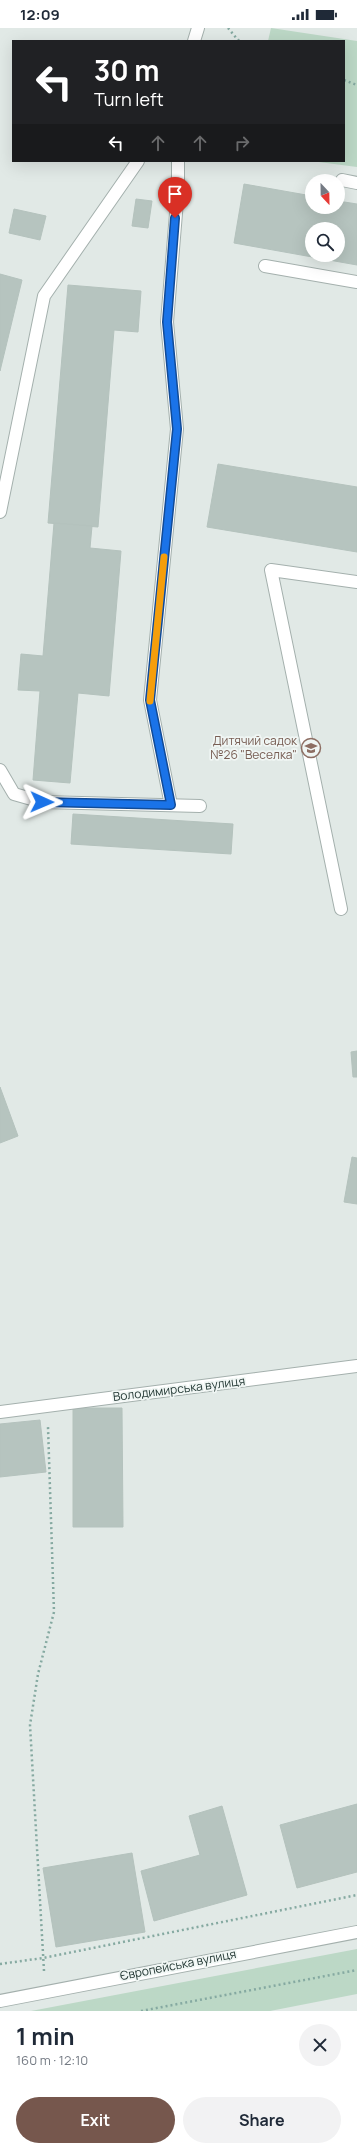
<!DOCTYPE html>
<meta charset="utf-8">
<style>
:root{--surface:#fff;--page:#f2f2f3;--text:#1f2937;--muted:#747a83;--accent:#76574d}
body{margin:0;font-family:Manrope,sans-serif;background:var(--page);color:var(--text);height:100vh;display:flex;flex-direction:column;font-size:15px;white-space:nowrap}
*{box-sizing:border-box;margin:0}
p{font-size:13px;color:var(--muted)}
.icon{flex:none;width:22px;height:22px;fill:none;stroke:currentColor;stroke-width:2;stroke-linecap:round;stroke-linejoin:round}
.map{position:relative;height:1983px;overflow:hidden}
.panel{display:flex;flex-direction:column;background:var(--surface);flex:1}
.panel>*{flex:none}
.banner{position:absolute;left:12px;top:12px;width:333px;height:122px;border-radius:0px;box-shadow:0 4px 16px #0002;background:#202124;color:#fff;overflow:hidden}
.needle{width:26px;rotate:158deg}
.controls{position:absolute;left:305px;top:146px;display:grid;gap:8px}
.controls a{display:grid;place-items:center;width:40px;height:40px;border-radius:50%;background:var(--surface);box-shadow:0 4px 16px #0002;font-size:20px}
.pin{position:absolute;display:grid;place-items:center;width:34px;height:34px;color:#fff;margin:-41px -17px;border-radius:50% 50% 50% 0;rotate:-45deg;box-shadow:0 0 4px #0007}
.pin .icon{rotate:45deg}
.me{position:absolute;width:44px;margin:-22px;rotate:91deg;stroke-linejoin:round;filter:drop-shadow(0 0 3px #0008)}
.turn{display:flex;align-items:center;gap:14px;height:84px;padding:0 16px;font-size:18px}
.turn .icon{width:52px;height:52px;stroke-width:2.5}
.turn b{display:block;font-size:28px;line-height:34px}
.lanes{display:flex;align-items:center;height:38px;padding:0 16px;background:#0003;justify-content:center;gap:20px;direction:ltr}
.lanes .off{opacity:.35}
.round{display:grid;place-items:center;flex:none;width:42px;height:42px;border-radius:21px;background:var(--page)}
.summary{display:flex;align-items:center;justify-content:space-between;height:68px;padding:0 16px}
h1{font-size:24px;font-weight:700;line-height:30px}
.primary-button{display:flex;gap:8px;margin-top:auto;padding:8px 16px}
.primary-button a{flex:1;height:46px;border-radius:24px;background:var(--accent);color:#fff;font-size:16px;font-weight:700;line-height:46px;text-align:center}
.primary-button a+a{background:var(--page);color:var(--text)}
.status{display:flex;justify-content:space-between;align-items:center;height:28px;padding:0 20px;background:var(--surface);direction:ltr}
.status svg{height:11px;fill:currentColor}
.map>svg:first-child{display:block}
.green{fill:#bcd8c6}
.building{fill:#b6c4bf;stroke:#b4c2bd;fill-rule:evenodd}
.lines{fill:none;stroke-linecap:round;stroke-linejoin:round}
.service-casing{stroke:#a4b0ad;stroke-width:14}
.minor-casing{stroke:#a4b0ad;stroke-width:14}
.tertiary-casing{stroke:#a4b0ad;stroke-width:14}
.path{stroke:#85a9a1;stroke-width:2.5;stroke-dasharray:2 3;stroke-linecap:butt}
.service{stroke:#fff;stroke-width:12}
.minor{stroke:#fff;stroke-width:12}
.tertiary{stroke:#fff;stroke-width:12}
.route-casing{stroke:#114b97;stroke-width:10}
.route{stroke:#1a73e8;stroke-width:7}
.slow{stroke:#f59e0b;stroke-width:7}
.labels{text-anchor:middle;stroke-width:3.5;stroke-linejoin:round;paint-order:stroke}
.education-label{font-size:12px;fill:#785e54;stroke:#f0f6f4;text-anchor:end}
.street-label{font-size:12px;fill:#233834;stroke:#f0f6f4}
</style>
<div class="status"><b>12:09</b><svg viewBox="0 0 49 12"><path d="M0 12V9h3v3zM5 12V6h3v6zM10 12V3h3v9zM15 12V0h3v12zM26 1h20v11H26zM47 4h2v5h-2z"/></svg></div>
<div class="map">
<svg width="357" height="1983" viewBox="0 0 357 1983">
<rect width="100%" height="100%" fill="#e1e9e6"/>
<!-- green -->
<g class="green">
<polygon points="271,0 357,13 357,139 311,133 344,133 344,13 268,13"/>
<polygon points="357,1921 357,1966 270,1983 31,1983"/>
</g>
<!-- building -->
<g class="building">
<path d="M244,156L312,168V179H338V173L357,176V237L234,215ZM312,201H338V227H312Z"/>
<polygon points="136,171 152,173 148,200 132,198"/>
<polygon points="14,181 46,188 40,212 9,205"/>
<polygon points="0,246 22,252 0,343"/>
<polygon points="68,257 141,263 138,304 114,302 98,499 48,495"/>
<polygon points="218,436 357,459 357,524 207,499"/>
<polygon points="54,495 92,498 90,520 121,523 109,668 78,665 70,755 33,752 40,663 18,662 21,626 43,628"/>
<polygon points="73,786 233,796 231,826 71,816"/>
<polygon points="357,1023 357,1049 353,1049 351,1024"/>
<polygon points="0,1059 18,1108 0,1115"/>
<polygon points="352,1129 357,1130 357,1176 344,1174"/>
<polygon points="73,1380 122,1380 123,1499 73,1499"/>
<polygon points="40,1392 46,1444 0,1449 0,1396"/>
<polygon points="357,1776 357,1844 297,1860 280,1797"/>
<polygon points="222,1778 247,1867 154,1893 141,1843 200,1827 189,1788"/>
<polygon points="132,1825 145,1904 56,1919 43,1840"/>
</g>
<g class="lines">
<!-- service casing -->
<g class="service-casing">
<g id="service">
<polyline points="194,13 198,0"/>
<polyline points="342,152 357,155"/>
<polyline points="265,238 357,254"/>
<polyline points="0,484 44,268 138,133"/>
<polyline points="0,742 14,766 42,774 200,778"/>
<polyline points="171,777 150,672 177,401 167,294 178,161 178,133"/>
<polyline points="341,881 271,542 357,554"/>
</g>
</g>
<!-- minor casing -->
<g class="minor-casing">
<polyline id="minor" points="0,1384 357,1338"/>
</g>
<!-- tertiary casing -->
<g class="tertiary-casing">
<polyline id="tertiary" points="0,1973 357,1904"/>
</g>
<!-- path -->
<g class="path">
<polyline points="228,0 238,12 242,13"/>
<polyline points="344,52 357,57"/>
<polyline points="0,1936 43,1930 357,1867"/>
<polyline points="44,1943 30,1697 38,1646 54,1584 48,1399"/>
<polyline points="141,1983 357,1942"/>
</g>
<!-- service -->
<use href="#service" class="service"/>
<!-- minor -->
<use href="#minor" class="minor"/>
<!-- tertiary -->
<use href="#tertiary" class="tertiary"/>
</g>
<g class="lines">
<!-- route casing -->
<g class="route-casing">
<polyline id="route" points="42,774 171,777 150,672 177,401 167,294 175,190"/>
</g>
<!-- route -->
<use href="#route" class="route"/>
<!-- slow -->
<polyline class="slow" points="150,673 164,529"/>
</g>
<!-- icons -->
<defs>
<g id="school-ring" transform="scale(1)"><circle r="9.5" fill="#f0f6f4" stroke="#8d6e63" stroke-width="1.5"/><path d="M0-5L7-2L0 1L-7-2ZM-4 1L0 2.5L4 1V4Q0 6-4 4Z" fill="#8d6e63"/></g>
</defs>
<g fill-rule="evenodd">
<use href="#school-ring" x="311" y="720"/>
</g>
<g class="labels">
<!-- education labels -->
<g class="education-label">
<text x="297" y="717">Дитячий садок<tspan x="297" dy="14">№26 "Веселка"</tspan></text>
</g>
<!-- street labels -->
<g class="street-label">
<text transform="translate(179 1361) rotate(-7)" y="4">Володимирська вулиця</text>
<text transform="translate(178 1937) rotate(-11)" y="4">Європейська вулиця</text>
</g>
</g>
</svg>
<div class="controls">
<a><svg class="needle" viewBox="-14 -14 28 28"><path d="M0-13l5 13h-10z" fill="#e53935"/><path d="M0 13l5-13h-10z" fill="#747a83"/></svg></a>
<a><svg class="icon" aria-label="search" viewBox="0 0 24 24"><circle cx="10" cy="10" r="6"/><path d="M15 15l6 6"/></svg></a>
</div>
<div class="pin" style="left:175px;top:190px;background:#d93025"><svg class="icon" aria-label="arrive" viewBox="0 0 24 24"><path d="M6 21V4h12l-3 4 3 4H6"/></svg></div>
<svg class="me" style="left:42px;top:774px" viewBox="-20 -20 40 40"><path d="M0-17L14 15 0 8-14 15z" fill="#1a73e8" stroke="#fff" stroke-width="4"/></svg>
<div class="banner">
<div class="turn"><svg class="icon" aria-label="left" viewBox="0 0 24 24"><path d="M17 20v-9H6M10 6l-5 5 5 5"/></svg><div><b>30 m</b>Turn left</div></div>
<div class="lanes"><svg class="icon" aria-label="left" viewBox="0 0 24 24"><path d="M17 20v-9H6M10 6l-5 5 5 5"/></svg><svg class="icon off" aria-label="ahead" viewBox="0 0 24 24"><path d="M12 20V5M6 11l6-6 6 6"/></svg><svg class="icon off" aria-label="ahead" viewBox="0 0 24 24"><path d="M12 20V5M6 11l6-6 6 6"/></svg><svg class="icon off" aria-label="right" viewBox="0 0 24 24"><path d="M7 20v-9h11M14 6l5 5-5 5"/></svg></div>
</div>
</div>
<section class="panel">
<div class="summary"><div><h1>1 min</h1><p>160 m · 12:10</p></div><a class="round"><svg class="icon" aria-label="close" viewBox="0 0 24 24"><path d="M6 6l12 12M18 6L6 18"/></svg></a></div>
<div class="primary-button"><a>Exit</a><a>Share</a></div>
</section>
